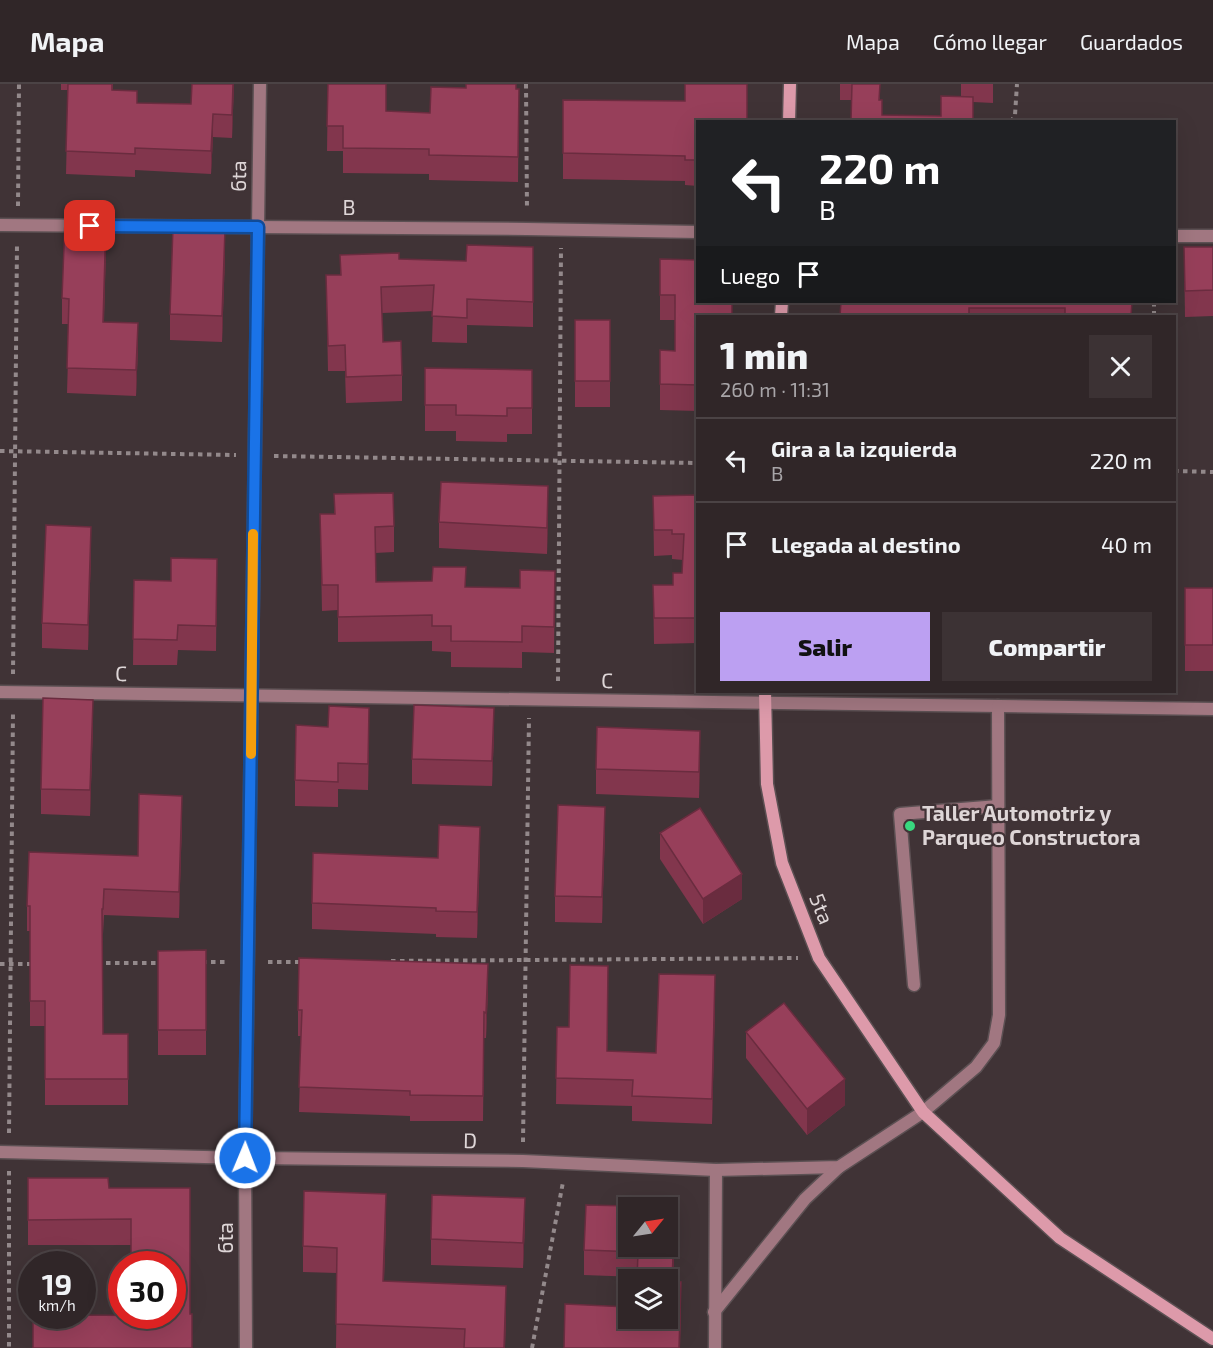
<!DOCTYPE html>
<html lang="es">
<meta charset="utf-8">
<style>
:root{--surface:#302628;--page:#3c3234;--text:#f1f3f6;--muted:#a8a5a8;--line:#4b4345;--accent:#bca0f2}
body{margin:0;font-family:"Exo 2",sans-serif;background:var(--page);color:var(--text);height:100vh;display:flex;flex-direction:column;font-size:22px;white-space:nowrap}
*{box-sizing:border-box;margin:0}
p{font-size:20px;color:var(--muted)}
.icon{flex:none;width:33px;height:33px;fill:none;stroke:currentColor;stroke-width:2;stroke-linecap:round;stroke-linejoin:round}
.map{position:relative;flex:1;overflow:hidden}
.details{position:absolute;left:696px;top:231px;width:480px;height:378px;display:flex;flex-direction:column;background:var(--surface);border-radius:0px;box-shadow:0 6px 24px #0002,0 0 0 2px var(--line)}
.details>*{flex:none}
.hud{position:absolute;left:696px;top:36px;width:480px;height:183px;border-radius:0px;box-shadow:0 6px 24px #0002,0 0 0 2px var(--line);background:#202124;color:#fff;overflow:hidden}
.needle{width:39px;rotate:60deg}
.controls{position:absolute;left:618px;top:1113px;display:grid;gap:12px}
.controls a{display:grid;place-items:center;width:60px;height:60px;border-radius:0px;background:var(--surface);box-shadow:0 6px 24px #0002,0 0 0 2px var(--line);font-size:30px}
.speed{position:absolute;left:18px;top:1167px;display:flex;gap:12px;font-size:30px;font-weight:700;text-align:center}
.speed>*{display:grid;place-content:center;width:78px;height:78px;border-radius:50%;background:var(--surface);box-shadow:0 6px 24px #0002,0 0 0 2px var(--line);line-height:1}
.speed small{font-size:15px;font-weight:400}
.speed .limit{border:9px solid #d22;background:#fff;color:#111}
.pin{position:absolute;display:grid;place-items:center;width:51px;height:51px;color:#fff;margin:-26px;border-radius:12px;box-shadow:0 3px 9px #0006}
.me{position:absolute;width:66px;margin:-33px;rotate:1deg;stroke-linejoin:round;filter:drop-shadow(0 0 4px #0008)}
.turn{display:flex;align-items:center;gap:21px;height:126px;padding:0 24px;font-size:27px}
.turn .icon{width:78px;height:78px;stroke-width:2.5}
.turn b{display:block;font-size:42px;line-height:51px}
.then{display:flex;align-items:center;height:57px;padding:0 24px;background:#0003;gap:12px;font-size:22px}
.round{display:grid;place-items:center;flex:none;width:63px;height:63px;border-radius:0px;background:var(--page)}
.summary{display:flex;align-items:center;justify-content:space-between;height:102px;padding:0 24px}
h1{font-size:36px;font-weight:800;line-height:45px}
.button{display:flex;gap:12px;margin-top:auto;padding:12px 24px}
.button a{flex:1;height:69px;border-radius:0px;background:var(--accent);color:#111;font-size:24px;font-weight:800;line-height:69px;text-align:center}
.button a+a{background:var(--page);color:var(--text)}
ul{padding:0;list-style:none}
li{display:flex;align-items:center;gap:18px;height:84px;padding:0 24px;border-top:2px solid var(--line)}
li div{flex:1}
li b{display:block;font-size:22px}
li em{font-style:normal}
header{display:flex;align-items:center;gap:36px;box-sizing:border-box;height:84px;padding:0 30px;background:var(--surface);border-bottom:2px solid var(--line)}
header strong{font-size:28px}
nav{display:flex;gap:33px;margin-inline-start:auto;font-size:21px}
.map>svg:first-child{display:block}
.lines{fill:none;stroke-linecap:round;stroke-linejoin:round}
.lane-casing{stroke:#5c5053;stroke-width:15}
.street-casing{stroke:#5c5053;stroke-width:15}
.secondary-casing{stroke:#5c5053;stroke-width:15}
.path{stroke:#93898b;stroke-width:4;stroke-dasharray:4.5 4.5;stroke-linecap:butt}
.lane{stroke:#a17781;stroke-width:12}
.street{stroke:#a17781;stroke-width:12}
.secondary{stroke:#dd9aaa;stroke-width:12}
.wall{fill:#82364d}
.shaded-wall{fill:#6a2c3f}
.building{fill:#973f5a;stroke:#6a2c3f;stroke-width:1.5;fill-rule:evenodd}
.route-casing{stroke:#114b97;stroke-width:15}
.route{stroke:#1a73e8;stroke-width:10}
.slow{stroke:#f59e0b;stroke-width:10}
.poi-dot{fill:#39d87f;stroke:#403336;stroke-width:2}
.labels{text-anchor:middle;stroke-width:4.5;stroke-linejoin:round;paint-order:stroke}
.street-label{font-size:21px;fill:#ded6d7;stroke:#403336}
.poi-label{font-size:21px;font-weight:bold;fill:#ded6d7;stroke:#403336;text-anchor:start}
</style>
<header>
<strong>Mapa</strong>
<nav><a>Mapa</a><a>Cómo llegar</a><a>Guardados</a></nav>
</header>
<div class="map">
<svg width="1213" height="1264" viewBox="0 0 1213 1264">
<rect width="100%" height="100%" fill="#403336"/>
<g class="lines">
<!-- lane casing -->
<g class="lane-casing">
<polyline id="lane" points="914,901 900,730 998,722"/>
</g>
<!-- street casing -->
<g class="street-casing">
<g id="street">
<polyline points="0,141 527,145 698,148"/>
<polyline points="1174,152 1213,152"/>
<polyline points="0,608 1213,625"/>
<polyline points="0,1068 245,1074 523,1077 716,1086 839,1083 923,1028 976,983 994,959 999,931 998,622"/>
<polyline points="714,1228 805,1115 839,1083"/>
<polyline points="246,1264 245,1074 260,0"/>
<polyline points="715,1264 716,1086"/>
</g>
</g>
<!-- secondary casing -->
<g class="secondary-casing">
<g id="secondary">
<polyline points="789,38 790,0"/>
<polyline points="781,232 782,218"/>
<polyline points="765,608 767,700 782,779 819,874 923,1028 1060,1154 1213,1255"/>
</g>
</g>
<!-- path -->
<g class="path">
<polyline points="526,0 527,126"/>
<polyline points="1011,38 1015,31 1017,0"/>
<polyline points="18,122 19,0"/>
<polyline points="1154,218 1154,232"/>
<polyline points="0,367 236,371"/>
<polyline points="274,372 698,379"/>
<polyline points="1174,387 1213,388"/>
<polyline points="13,590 17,160"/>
<polyline points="558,597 561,164"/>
<polyline points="391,877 798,874"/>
<polyline points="202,878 228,878"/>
<polyline points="268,878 303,878"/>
<polyline points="97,879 162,879"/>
<polyline points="0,880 33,880"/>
<polyline points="9,1049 13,628"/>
<polyline points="523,1058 529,634"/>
<polyline points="9,1087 9,1264"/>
<polyline points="532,1264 563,1098"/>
</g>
<!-- lane -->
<use href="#lane" class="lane"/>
<!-- street -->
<use href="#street" class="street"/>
<!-- secondary -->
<use href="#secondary" class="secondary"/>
</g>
<!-- wall -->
<g class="wall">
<polygon points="61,0 113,0 113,6 137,19 191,20 234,0 232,54 213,53 211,90 135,86 135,93 66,90 68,6 61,6"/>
<polygon points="328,0 386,27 430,29 519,5 518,98 429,96 429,90 343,89 343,67 327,67"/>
<polygon points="840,0 880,0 880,16 882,31 941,32 961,13 961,0 993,0 993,19 973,18 973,38 851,38 851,16 840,16"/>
<polygon points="563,16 698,38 698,102 685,101 685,97 563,95"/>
<polygon points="106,163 104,238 138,264 136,312 67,309 69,240 62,240 62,214"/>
<polygon points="533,163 533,243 467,241 467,259 432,258 433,227 382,229 383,258 402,291 402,317 346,319 345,287 328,287 326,191 340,191 340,171 399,175 466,177"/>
<polygon points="1184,163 1213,163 1213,232 1185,233"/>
<polygon points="225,171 222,258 170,256 170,230"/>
<polygon points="660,175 698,232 698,327 660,326 660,266 675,267 675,236 660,236"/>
<polygon points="841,218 1132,218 1132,232 840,232"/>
<rect x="575" y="236" width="35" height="87"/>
<polygon points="532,286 532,350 507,350 507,358 456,357 456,347 425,347 425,321"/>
<polygon points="334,410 394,442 394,468 375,469 376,498 466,503 520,504 555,487 554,569 522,568 522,584 451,583 451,568 432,567 432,557 338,558 338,526 322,527 320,430 334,430"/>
<polygon points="698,411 698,559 654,560 653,501 673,501 682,489 683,476 672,475 672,471 654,472 653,412"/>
<polygon points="548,428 547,470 439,464 439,438"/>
<polygon points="91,468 88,566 42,564 42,539"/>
<polygon points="217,475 216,567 178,566 177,581 133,581 134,496 171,497"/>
<rect x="1185" y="504" width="28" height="83"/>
<polygon points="93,641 90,732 41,730 41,705"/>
<polygon points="369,649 368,706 338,705 338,723 295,722 295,696"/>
<polygon points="494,649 492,702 412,700 412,675"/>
<polygon points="700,673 699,714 596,710 596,685"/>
<polygon points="182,737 179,834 104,831 103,850 102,850 103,950 128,950 128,1021 45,1021 45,942 30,942 30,847 27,847 27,822 138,772"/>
<polygon points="605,748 602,839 555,838 555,812"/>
<polygon points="660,749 742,815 703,840 660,775"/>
<polygon points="480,768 477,854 436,853 436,850 312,845 312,819 438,774"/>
<polygon points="206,866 206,971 158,971 158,867"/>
<polygon points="488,906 486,954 484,954 483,1037 410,1037 410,1032 299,1028 301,952 298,952 298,926"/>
<polygon points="608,908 607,967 656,969 715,917 712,1040 632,1037 632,1022 556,1020 557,943 569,943"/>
<polygon points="746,948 845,1021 807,1051 746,974"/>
<polygon points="28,1094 108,1094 109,1104 190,1104 190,1230 192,1230 192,1264 33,1264 33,1232 82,1232 82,1191 83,1191 83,1231 172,1232 172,1180 131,1180 131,1161 28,1161"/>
<polygon points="386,1136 384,1197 506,1228 505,1264 336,1264 337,1189 303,1188 303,1162"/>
<polygon points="525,1140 523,1184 431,1181 431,1155"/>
<polygon points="675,1149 673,1197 681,1223 680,1264 564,1264 668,1234 638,1193 584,1191 584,1166"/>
</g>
<!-- shaded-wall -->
<g class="shaded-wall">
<polygon points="233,0 234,0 232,54 232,31"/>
<polygon points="213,30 213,53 211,90 211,67"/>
<polygon points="106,137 106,163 103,263 103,238"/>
<polygon points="225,145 225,171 222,258 222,232"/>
<polygon points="138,239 138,264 136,312 136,286"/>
<polygon points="548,402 548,428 547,470 547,444"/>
<polygon points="91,443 91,468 88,566 88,541"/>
<polygon points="93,616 93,641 90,732 90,706"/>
<polygon points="369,624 369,649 368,706 368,680"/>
<polygon points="494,624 494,649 492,702 492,677"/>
<polygon points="700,647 700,673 699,714 699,688"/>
<polygon points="182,712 182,737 179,834 179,808"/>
<polygon points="605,723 605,748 602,839 602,813"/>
<polygon points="480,743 480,768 477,854 477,828"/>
<polygon points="742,790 742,815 703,840 703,815"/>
<polygon points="488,880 488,906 486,954 486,929"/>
<polygon points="715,891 715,917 712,1040 712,1015"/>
<polygon points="845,995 845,1021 807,1051 807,1025"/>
<polygon points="386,1110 386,1136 383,1223 383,1197"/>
<polygon points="525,1114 525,1140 523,1184 523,1159"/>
<polygon points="675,1123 675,1149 672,1223 672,1197"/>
<polygon points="681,1198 680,1264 679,1264"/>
<polygon points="506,1202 506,1228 505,1264 504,1264"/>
</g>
<!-- building -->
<g class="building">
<polygon points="68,0 112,0 112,6 137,7 137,19 191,20 192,0 233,0 232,31 213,30 211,67 135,64 135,70 66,67"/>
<polygon points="328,0 386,0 386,27 430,29 431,3 466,4 466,0 516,0 516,5 519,5 518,73 429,71 429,65 343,64 343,42 327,42"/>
<polygon points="685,0 747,0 747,38 698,38 698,76 685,76 685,72 563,69 563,16 685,17"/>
<polygon points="852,0 880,0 879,16 882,16 882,31 941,32 941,12 973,13 973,38 851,38"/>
<polygon points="65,136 106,137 103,238 138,239 136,286 67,284 69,215 62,214"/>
<polygon points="173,143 225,145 222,232 170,230"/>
<polygon points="467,161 533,163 533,218 467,215 467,234 432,232 434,201 381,203 383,258 401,257 402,291 346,293 345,261 328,262 326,191 341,191 340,171 399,169 399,175 466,177"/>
<polygon points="1184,163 1213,163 1213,206 1185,207"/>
<polygon points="660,175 698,176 698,218 732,218 732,232 698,232 698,301 660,300 660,266 675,267 675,211 660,211"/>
<polygon points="841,218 1132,218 1131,232 1065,232 1065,224 969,224 969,231 897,231 897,232 840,232"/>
<rect x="575" y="236" width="35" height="61"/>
<polygon points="425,284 532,286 532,324 507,324 507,332 456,331 456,321 425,321"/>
<polygon points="441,398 548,402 547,444 439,438"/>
<polygon points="393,409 394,442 375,443 376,498 432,497 433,483 466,483 465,503 520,504 520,486 555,487 554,543 522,542 522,558 451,557 451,542 432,542 432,531 338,533 338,501 322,501 320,430 335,430 334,410"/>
<polygon points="698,411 698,534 654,534 653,501 673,501 673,489 682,489 684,450 672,450 672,446 654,446 653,412"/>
<polygon points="46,441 91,443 88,541 42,539"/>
<polygon points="171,474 217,475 216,542 178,541 177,556 133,555 134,496 171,497"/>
<rect x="1185" y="504" width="28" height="57"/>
<polygon points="43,614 93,616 90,706 41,705"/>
<polygon points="414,621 494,624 492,677 412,675"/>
<polygon points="329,622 369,624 368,680 338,679 338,698 295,696 296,641 328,643"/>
<polygon points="597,643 700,647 699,688 596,685"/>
<polygon points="139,710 182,712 179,808 104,805 103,825 102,825 103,950 128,950 128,995 45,995 45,917 30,917 30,822 27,822 29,768 138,772"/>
<polygon points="558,721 605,723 602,813 555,812"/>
<polygon points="700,724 742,790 703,815 660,749"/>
<polygon points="439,741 480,743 477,828 436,827 436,824 312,819 313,769 438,774"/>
<polygon points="206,866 206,946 158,946 158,867"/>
<polygon points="299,874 488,880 486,929 484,928 483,1012 410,1011 410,1007 299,1003 302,926 298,926"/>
<polygon points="570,881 608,882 607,967 656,969 659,890 715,891 712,1015 632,1012 633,996 556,994 557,943 569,943"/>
<polygon points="784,919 845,995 807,1025 746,948"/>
<polygon points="28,1094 108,1094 109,1104 190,1104 190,1230 192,1230 192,1264 33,1264 33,1232 82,1232 82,1191 83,1191 83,1231 172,1232 172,1180 131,1180 131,1135 28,1136"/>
<polygon points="304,1107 386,1110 383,1197 506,1202 504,1264 464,1264 465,1245 336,1240 337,1164 303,1162"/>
<polygon points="432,1111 525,1114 523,1159 431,1155"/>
<path d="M586,1121L675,1123L672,1197L681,1198L679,1264H564L565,1220L628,1223V1234H668V1196H637L638,1168L584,1166ZM628,1124H668V1162H628Z"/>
</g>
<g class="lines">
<!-- route casing -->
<g class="route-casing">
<polyline id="route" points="90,142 258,143 245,1074"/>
</g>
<!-- route -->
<use href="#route" class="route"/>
<!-- slow -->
<polyline class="slow" points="251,670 253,450"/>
</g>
<!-- markers -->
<circle class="poi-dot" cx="910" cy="742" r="6"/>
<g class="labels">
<!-- street labels -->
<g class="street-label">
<text transform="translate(239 92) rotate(-89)" y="7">6ta</text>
<text x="349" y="131">B</text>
<text transform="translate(121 590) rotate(1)" y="7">C</text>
<text transform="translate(607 597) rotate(1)" y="7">C</text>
<text transform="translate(821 825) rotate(68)" y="7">5ta</text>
<text transform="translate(470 1057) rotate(1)" y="7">D</text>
<text transform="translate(226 1154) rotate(-90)" y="7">6ta</text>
</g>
<!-- poi labels -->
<g class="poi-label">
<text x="922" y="737">Taller Automotriz y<tspan x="922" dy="24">Parqueo Constructora</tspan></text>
</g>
</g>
</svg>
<div class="controls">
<a><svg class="needle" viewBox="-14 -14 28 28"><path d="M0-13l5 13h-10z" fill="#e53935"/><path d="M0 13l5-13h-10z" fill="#a8a5a8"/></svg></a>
<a><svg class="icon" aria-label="layers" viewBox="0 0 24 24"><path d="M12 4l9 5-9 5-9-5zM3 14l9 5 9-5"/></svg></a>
</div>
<div class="speed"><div>19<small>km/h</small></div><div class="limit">30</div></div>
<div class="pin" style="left:90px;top:142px;background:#d93025"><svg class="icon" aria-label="arrive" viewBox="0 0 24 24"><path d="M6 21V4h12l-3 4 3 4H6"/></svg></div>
<svg class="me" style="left:245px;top:1074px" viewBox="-20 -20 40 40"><circle r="17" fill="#1a73e8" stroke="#fff" stroke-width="3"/><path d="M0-11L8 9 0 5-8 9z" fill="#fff"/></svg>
<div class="hud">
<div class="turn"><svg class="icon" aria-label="left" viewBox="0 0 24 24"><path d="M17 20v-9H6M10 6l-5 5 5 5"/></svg><div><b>220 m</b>B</div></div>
<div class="then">Luego<svg class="icon" aria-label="arrive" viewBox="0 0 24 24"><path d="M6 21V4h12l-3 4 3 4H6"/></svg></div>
</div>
<section class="details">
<div class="summary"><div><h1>1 min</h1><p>260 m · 11:31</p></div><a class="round"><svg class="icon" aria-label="close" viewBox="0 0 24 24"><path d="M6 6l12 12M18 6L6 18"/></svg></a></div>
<ul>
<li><svg class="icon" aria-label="left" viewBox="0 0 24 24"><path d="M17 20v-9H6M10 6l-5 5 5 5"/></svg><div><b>Gira a la izquierda</b><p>B</p></div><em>220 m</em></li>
<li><svg class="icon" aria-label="arrive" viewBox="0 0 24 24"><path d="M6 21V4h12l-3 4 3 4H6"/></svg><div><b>Llegada al destino</b></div><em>40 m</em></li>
</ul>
<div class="button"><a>Salir</a><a>Compartir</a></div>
</section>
</div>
